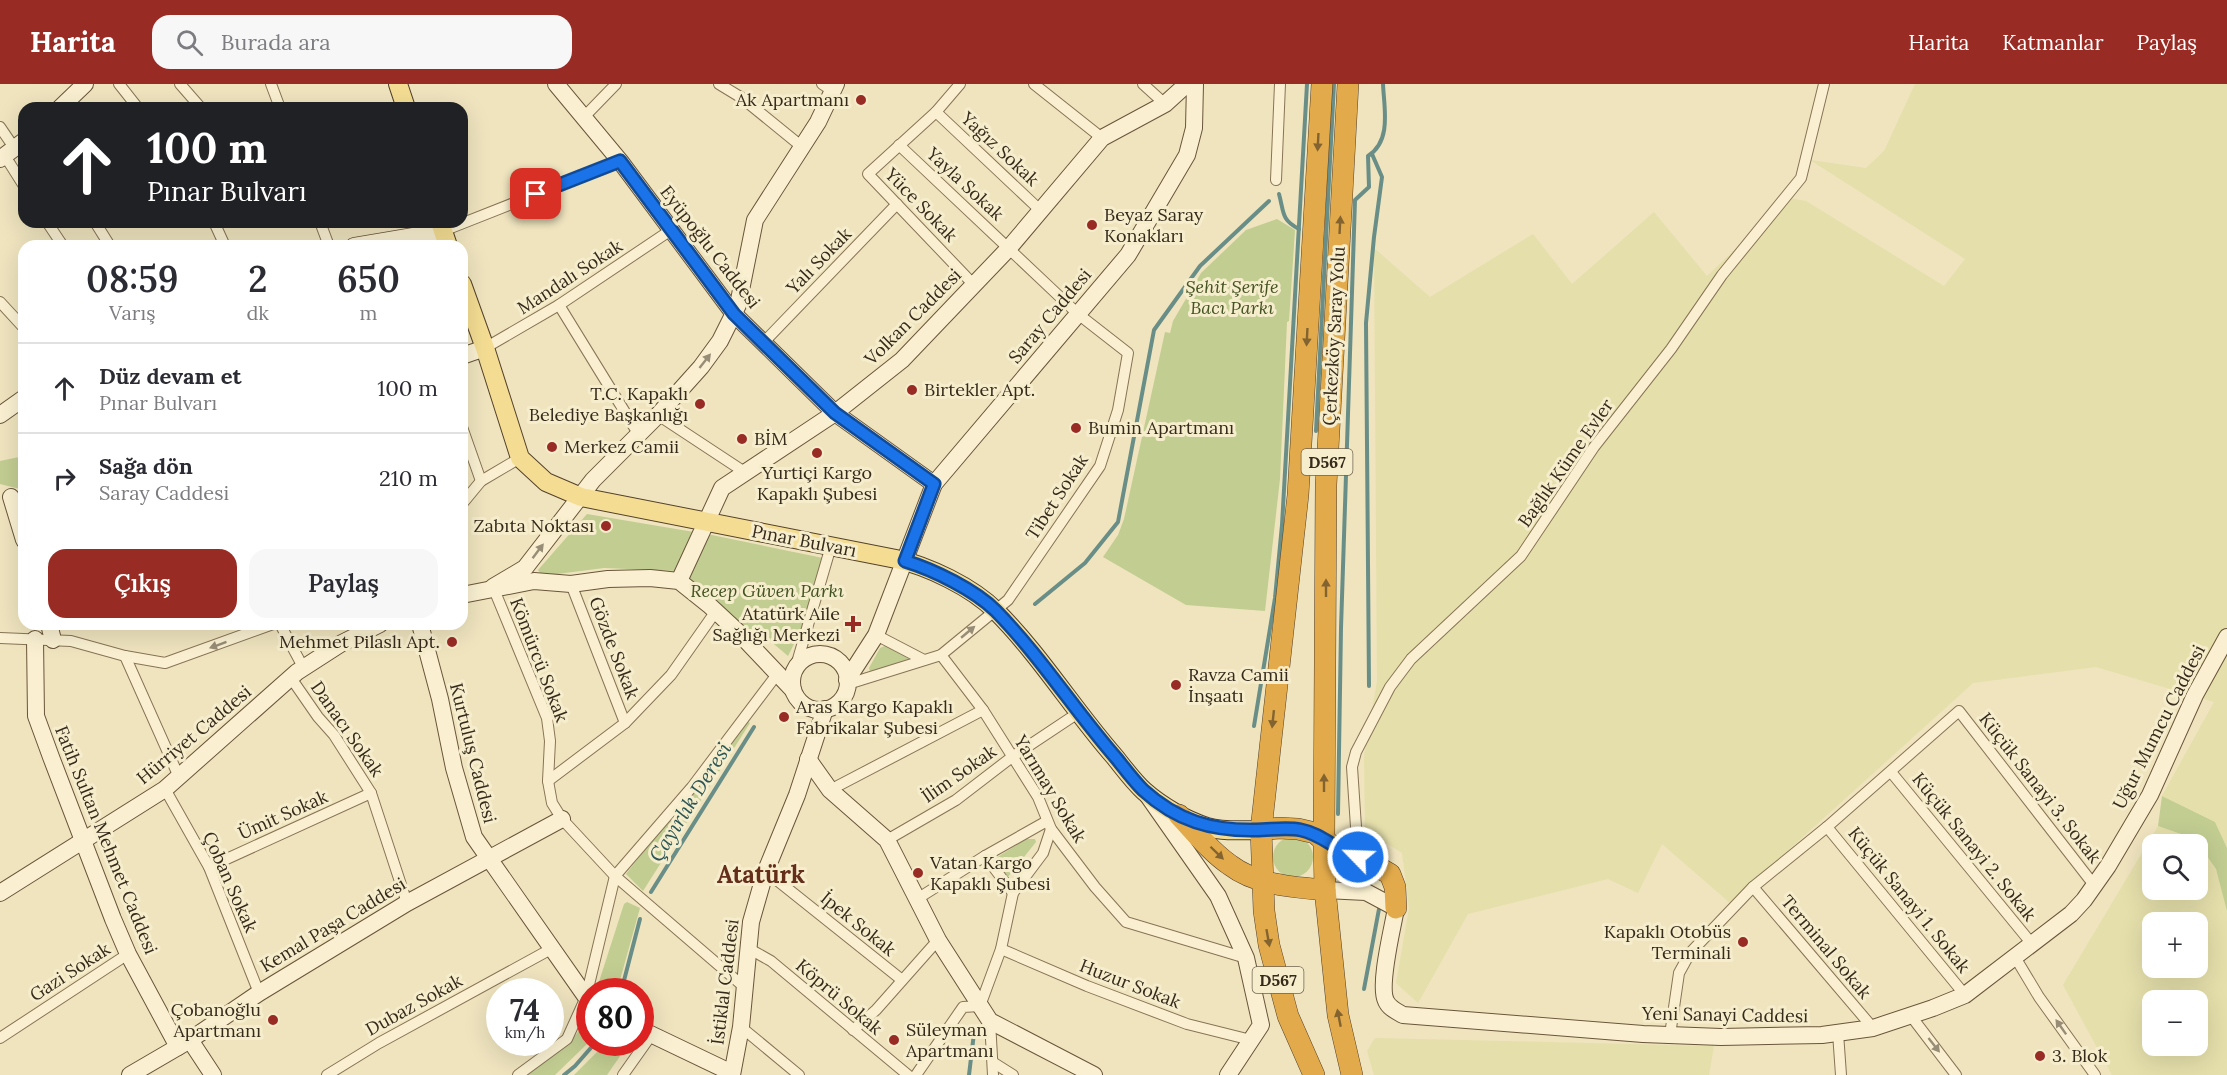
<!DOCTYPE html>
<html lang="tr">
<meta charset="utf-8">
<style>
:root{--surface:#fff;--page:#f7f7f7;--text:#2b2b33;--muted:#7c7c81;--line:#e1e1e2;--accent:#982c25}
body{margin:0;font-family:Lora,serif;background:var(--page);color:var(--text);height:100vh;display:flex;flex-direction:column;font-size:22px;white-space:nowrap}
*{box-sizing:border-box;margin:0}
p{font-size:20px;color:var(--muted)}
.icon{flex:none;width:33px;height:33px;fill:none;stroke:currentColor;stroke-width:2;stroke-linecap:round;stroke-linejoin:round}
.map{position:relative;flex:1;overflow:hidden}
.drawer{position:absolute;left:18px;top:156px;width:450px;height:390px;display:flex;flex-direction:column;background:var(--surface);border-radius:18px;box-shadow:0 6px 24px #0002}
.drawer>*{flex:none}
.guide{position:absolute;left:18px;top:18px;width:450px;height:126px;border-radius:18px;box-shadow:0 6px 24px #0002;background:#202124;color:#fff;overflow:hidden}
.controls{position:absolute;left:2142px;top:750px;display:grid;gap:12px}
.controls a{display:grid;place-items:center;width:66px;height:66px;border-radius:12px;background:var(--surface);box-shadow:0 6px 24px #0002;font-size:30px}
.speed{position:absolute;left:486px;top:894px;display:flex;gap:12px;font-size:30px;font-weight:700;text-align:center}
.speed>*{display:grid;place-content:center;width:78px;height:78px;border-radius:50%;background:var(--surface);box-shadow:0 6px 24px #0002;line-height:1}
.speed small{font-size:15px;font-weight:400}
.speed .limit{border:9px solid #d22;background:#fff;color:#111}
.pin{position:absolute;display:grid;place-items:center;width:51px;height:51px;color:#fff;margin:-26px;border-radius:12px;box-shadow:0 3px 9px #0006}
.me{position:absolute;width:66px;margin:-33px;rotate:294deg;stroke-linejoin:round;filter:drop-shadow(0 0 4px #0008)}
.turn{display:flex;align-items:center;gap:21px;height:126px;padding:0 30px;font-size:27px}
.turn .icon{width:78px;height:78px;stroke-width:2.5}
.turn b{display:block;font-size:42px;line-height:51px}
.eta{display:flex;justify-content:space-evenly;align-items:center;height:102px;text-align:center}
.eta b{font-size:36px;font-weight:600;line-height:42px}
.primary-button{display:flex;gap:12px;margin-top:auto;padding:12px 30px}
.primary-button a{flex:1;height:69px;border-radius:18px;background:var(--accent);color:#fff;font-size:24px;font-weight:600;line-height:69px;text-align:center}
.primary-button a+a{background:var(--page);color:var(--text)}
ul{padding:0;list-style:none}
li{display:flex;align-items:center;gap:18px;height:90px;padding:0 30px;border-top:2px solid var(--line)}
li div{flex:1}
li b{display:block;font-size:22px}
li em{font-style:normal}
header{display:flex;align-items:center;gap:36px;box-sizing:border-box;height:84px;padding:0 30px;background:var(--accent);color:#fff}
header strong{font-size:28px}
nav{display:flex;gap:33px;margin-inline-start:auto;font-size:21px}
.search{width:420px;height:54px;background:var(--page);display:flex;align-items:center;gap:15px;box-sizing:border-box;padding:0 21px;border-radius:18px;color:var(--muted);font-size:22px}
.map>svg:first-child{display:block}
.farmland{fill:#e5dfab;fill-rule:evenodd}
.green{fill:#c2cd92}
.lines{fill:none;stroke-linecap:round;stroke-linejoin:round}
.stream{stroke:#698e87;stroke-width:4}
.street-casing{stroke:#877456;stroke-width:12}
.secondary-casing{stroke:#69553a;stroke-width:18}
.primary-casing{stroke:#54412b;stroke-width:20}
.highway-casing{stroke:#54412b;stroke-width:22}
.street{stroke:#faf0d1;stroke-width:10}
.secondary{stroke:#faf0d1;stroke-width:16}
.primary{stroke:#f4dd93;stroke-width:18}
.highway{stroke:#e2aa4a;stroke-width:21}
.oneway{fill:#836430}
.oneway2{fill:#988d76}
.route-casing{stroke:#114b97;stroke-width:15}
.route{stroke:#1a73e8;stroke-width:10}
.poi-dot{fill:#982c25;stroke:#f6edcd;stroke-width:2}
.labels{text-anchor:middle;stroke-width:6;stroke-linejoin:round;paint-order:stroke}
.shield{fill:#f6edcd;stroke:#706450;stroke-width:1.5}
.shield-label{font-size:16px;font-weight:bold;fill:#362a1b}
.poi-label{font-size:18px;fill:#362a1b;stroke:#f6edcd;text-anchor:start}
.street-label{font-size:18px;fill:#362a1b;stroke:#f6edcd}
.park-label{font-size:18px;font-style:italic;fill:#435321;stroke:#f6edcd}
.water-label{font-size:20px;font-style:italic;fill:#2a5656;stroke:#f6edcd}
.district-label{font-size:24px;font-weight:bold;fill:#642e1a;stroke:#f6edcd}
</style>
<header>
<strong>Harita</strong>
<div class="search"><svg class="icon" aria-label="search" viewBox="0 0 24 24"><circle cx="10" cy="10" r="6"/><path d="M15 15l6 6"/></svg>Burada ara</div>
<nav><a>Harita</a><a>Katmanlar</a><a>Paylaş</a></nav>
</header>
<div class="map">
<svg width="2227" height="991" viewBox="0 0 2227 991">
<rect width="100%" height="100%" fill="#efe4be"/>
<!-- farmland -->
<g class="farmland">
<polygon points="1915,0 2227,0 2227,764 2215,738 2162,712 2214,618 2096,583 1973,599 1730,819 1662,760 1638,809 1608,795 1468,830 1418,919 1396,899 1409,824 1402,769 1365,746 1364,672 1377,597 1374,164 1430,213 1533,150 1572,200 1654,128 1707,192 1789,114 1806,117 1944,202 1965,175 1810,76 1866,84 1884,67"/>
<path d="M2158,742L2195,755L2216,785L2225,817L2227,827V991H2112L2063,901ZM2152,760H2198V806H2152ZM2152,838H2198V884H2152ZM2152,916H2198V962H2152Z"/>
<polygon points="1375,954 1714,962 1709,991 1374,991 1367,967"/>
</g>
<!-- green -->
<g class="green">
<polygon points="1277,135 1295,146 1289,237 1287,238 1280,395 1265,527 1186,521 1103,473 1118,451 1124,435 1165,248 1170,249 1173,237 1201,189 1246,146"/>
<polygon points="19,373 24,406 0,400 0,377"/>
<polygon points="587,430 694,448 676,487 604,484 542,492 538,486"/>
<polygon points="707,450 823,474 802,544 788,572 768,555 761,563 685,492"/>
<polygon points="887,561 909,575 870,588 869,584 880,564"/>
<polygon points="745,636 750,639 643,807 626,790"/>
<polygon points="2162,712 2215,738 2227,764 2227,827 2216,785 2195,755 2158,742"/>
<circle cx="1293" cy="773" r="20"/>
<polygon points="1026,755 1035,755 1036,758 1008,793 993,776"/>
<polygon points="627,818 640,824 617,907 596,907 624,820"/>
<polygon points="587,935 589,936 589,958 555,991 526,991 570,959"/>
<polygon points="607,958 621,959 627,962 607,991 574,991"/>
</g>
<g class="lines">
<!-- stream -->
<g class="stream">
<path d="M1279,110C1284,128 1281,136 1299,145"/>
<polyline points="1316,347 1334,0"/>
<polyline points="1035,520 1085,479 1118,438 1154,246 1200,182 1269,117"/>
<polyline points="1369,602 1366,239 1374,153 1382,93 1372,70"/>
<polyline points="1254,642 1275,514 1282,441 1307,0"/>
<path d="M1338,730L1341,544L1355,116L1369,103L1368,72C1392,57 1384,24 1383,0"/>
<polyline points="651,808 754,643"/>
<polyline points="1364,905 1379,825"/>
<polyline points="621,908 640,835"/>
<polyline points="564,991 575,982 596,958"/>
<polyline points="969,991 974,949"/>
</g>
<!-- street casing -->
<g class="street-casing">
<g id="street">
<polyline points="119,0 138,24"/>
<polyline points="180,0 201,24"/>
<polyline points="271,0 280,24"/>
<polyline points="719,0 742,14 801,62"/>
<polyline points="822,0 833,7"/>
<polyline points="960,0 936,28 868,90 974,201"/>
<polyline points="1034,0 1102,54"/>
<polyline points="1143,0 1165,20"/>
<polyline points="936,28 1041,127"/>
<polyline points="584,33 616,0"/>
<polyline points="0,43 15,65"/>
<polyline points="5,72 24,102"/>
<polyline points="1276,96 1280,0"/>
<polyline points="47,138 63,162"/>
<polyline points="95,138 110,162"/>
<polyline points="214,138 225,162"/>
<polyline points="320,138 329,162"/>
<polyline points="443,147 620,77"/>
<polyline points="0,218 24,244"/>
<polyline points="559,221 639,351"/>
<polyline points="764,258 897,120"/>
<polyline points="485,264 559,221 671,146"/>
<polyline points="658,331 746,389"/>
<polyline points="462,343 481,397"/>
<polyline points="462,420 481,397 520,374"/>
<polyline points="571,500 625,639"/>
<polyline points="493,503 547,634 550,657 548,697 552,719 562,735 615,792 743,902"/>
<polyline points="280,540 303,583"/>
<polyline points="876,551 924,576"/>
<polyline points="0,554 71,557 125,572 165,579 273,540"/>
<polyline points="941,571 983,626 1038,713 1051,745 1095,803 1126,838 1246,874"/>
<polyline points="125,572 179,693"/>
<polyline points="796,582 831,462"/>
<polyline points="291,594 318,633 334,651 371,709 407,819"/>
<polyline points="848,600 941,571 1008,516 1100,382 1118,326 1128,269 1078,230 899,61"/>
<polyline points="1891,688 2032,860"/>
<polyline points="548,697 625,639 671,591 716,527"/>
<polyline points="165,705 209,783 259,909"/>
<polyline points="830,706 983,626"/>
<polyline points="1827,743 1965,911"/>
<polyline points="887,756 956,716 1012,673 1078,629"/>
<polyline points="985,772 1013,809"/>
<polyline points="1358,773 1352,683 1356,668 1390,603 1411,575 1521,472 1594,363 1671,265 1722,191 1801,94 1824,0"/>
<polyline points="209,783 371,709"/>
<polyline points="765,789 773,793 902,896"/>
<polyline points="1753,803 1873,944"/>
<polyline points="917,815 985,772 1047,737"/>
<polyline points="747,865 755,868 771,877 908,991"/>
<polyline points="1001,865 1087,902 1187,940 1251,956"/>
<polyline points="2015,873 2039,913 2095,991"/>
<polyline points="1911,932 1956,991"/>
<polyline points="990,937 993,991"/>
<polyline points="741,943 799,991"/>
<polyline points="853,946 876,926 938,856"/>
<polyline points="1838,949 1841,991"/>
<polyline points="1670,951 1679,889 1690,869 1753,803 1827,743 1959,627 2094,801"/>
<polyline points="0,954 128,870"/>
<polyline points="994,979 1013,991"/>
<polyline points="327,991 379,959 551,865"/>
<polyline points="518,991 567,955 586,913 615,792 692,703 778,589"/>
<polyline points="623,991 652,950"/>
<polyline points="916,991 963,923 980,922 1001,865 1013,809 1043,769 1051,745"/>
</g>
</g>
<!-- secondary casing -->
<g class="secondary-casing">
<g id="secondary">
<polyline points="556,0 620,77 734,230 835,329 934,400"/>
<polyline points="60,24 85,0"/>
<polyline points="0,75 24,57"/>
<polyline points="354,162 443,147"/>
<polyline points="462,272 485,264"/>
<polyline points="0,331 24,314"/>
<polyline points="11,413 24,456"/>
<polyline points="679,497 722,404 835,329 902,276 1009,164 1102,54 1165,20 1187,0"/>
<polyline points="493,503 525,484 593,396 658,331 701,283 720,257 738,221 755,136 818,38 836,0"/>
<polyline points="462,511 534,497 571,500 608,495 650,494 679,497 709,521 737,547 793,606"/>
<polyline points="49,540 53,556"/>
<polyline points="420,540 440,615 454,684 474,753 586,913 590,916"/>
<polyline points="35,555 36,632 51,673 113,835 128,870 178,963"/>
<circle cx="820" cy="598" r="28"/>
<polyline points="847,596 876,551 934,400 1128,171 1187,71 1194,44 1195,0"/>
<polyline points="808,675 830,706 887,756 938,856 990,937 1094,991"/>
<polyline points="1148,712 1218,812 1246,874 1261,941 1228,991"/>
<path d="M1325,806L1366,808L1396,824C1393,843 1378,901 1386,917C1389,924 1396,927 1403,931L1643,950L1721,953L1822,951L1873,944L1933,924L1965,911L2071,830L2084,816L2108,782L2150,711L2195,611L2227,553"/>
<polyline points="0,809 165,705 297,588 342,559 380,540"/>
<polyline points="640,945 732,989"/>
<polyline points="190,956 213,991"/>
<polyline points="130,991 190,956 259,909 407,819 562,735"/>
<polyline points="732,991 741,943 751,838 765,789 797,711 825,625"/>
</g>
</g>
<!-- primary casing -->
<g class="primary-casing">
<g id="primary">
<polyline points="398,0 406,24"/>
<polyline points="440,138 448,162"/>
<path d="M462,200L485,264L520,374L546,398L581,413L896,475C928,482 972,503 996,527C1040,571 1073,625 1114,672C1123,683 1133,697 1144,707C1161,722 1185,736 1207,743C1224,748 1244,746 1261,746"/>
</g>
</g>
<!-- highway casing -->
<g class="highway-casing">
<g id="highway">
<polyline points="1348,0 1326,401 1324,757 1325,806 1338,931 1352,991"/>
<path d="M1179,731C1195,748 1211,768 1230,781C1256,801 1293,803 1325,806"/>
<polyline points="1261,746 1279,744 1298,745 1315,749 1324,757 1346,769 1376,782 1390,790 1395,803 1396,824"/>
<polyline points="1314,991 1288,932 1269,861 1264,827 1261,746 1298,411 1322,0"/>
</g>
</g>
<!-- street -->
<use href="#street" class="street"/>
<!-- secondary -->
<use href="#secondary" class="secondary"/>
<!-- primary -->
<use href="#primary" class="primary"/>
<!-- highway -->
<use href="#highway" class="highway"/>
</g>
<!-- one-way arrows -->
<defs><path id="oneway-solid" d="M-6-.8H1V-3.2L6.5 0L1 3.2V.8H-6Z" transform="scale(1.5)"/></defs>
<g class="oneway">
<use href="#oneway-solid" transform="translate(1318 58) rotate(93)"/>
<use href="#oneway-solid" transform="translate(1340 141) rotate(-87)"/>
<use href="#oneway-solid" transform="translate(1307 253) rotate(93)"/>
<use href="#oneway-solid" transform="translate(1326 504) rotate(-90)"/>
<use href="#oneway-solid" transform="translate(1273 635) rotate(96)"/>
<use href="#oneway-solid" transform="translate(1324 699) rotate(-90)"/>
<use href="#oneway-solid" transform="translate(1217 769) rotate(44)"/>
<use href="#oneway-solid" transform="translate(1268 854) rotate(80)"/>
<use href="#oneway-solid" transform="translate(1339 934) rotate(-101)"/>
</g>
<g class="oneway2">
<use href="#oneway-solid" transform="translate(705 277) rotate(-52)"/>
<use href="#oneway-solid" transform="translate(538 467) rotate(-53)"/>
<use href="#oneway-solid" transform="translate(968 548) rotate(-40)"/>
<use href="#oneway-solid" transform="translate(218 561) rotate(160)"/>
<use href="#oneway-solid" transform="translate(2061 943) rotate(-125)"/>
<use href="#oneway-solid" transform="translate(1934 961) rotate(52)"/>
</g>
<g class="lines">
<!-- route casing -->
<g class="route-casing">
<path id="route" d="M536,110L620,77L734,230L835,329L934,400L905,477C934,486 975,506 996,527C1041,573 1075,627 1117,675C1125,685 1134,697 1143,706C1177,737 1212,747 1256,746C1271,746 1286,743 1301,746C1322,750 1337,767 1358,773"/>
</g>
<!-- route -->
<use href="#route" class="route"/>
</g>
<!-- markers -->
<g class="poi-dot">
<circle cx="861" cy="16" r="6"/>
<circle cx="1092" cy="141" r="6"/>
<circle cx="912" cy="306" r="6"/>
<circle cx="700" cy="320" r="6"/>
<circle cx="1076" cy="344" r="6"/>
<circle cx="742" cy="355" r="6"/>
<circle cx="552" cy="363" r="6"/>
<circle cx="817" cy="369" r="6"/>
<circle cx="606" cy="442" r="6"/>
<path d="M850 531h6v6h6v6h-6v6h-6v-6h-6v-6h6z"/>
<circle cx="452" cy="558" r="6"/>
<circle cx="1176" cy="601" r="6"/>
<circle cx="784" cy="633" r="6"/>
<circle cx="918" cy="789" r="6"/>
<circle cx="1743" cy="858" r="6"/>
<circle cx="273" cy="936" r="6"/>
<circle cx="894" cy="956" r="6"/>
<circle cx="2040" cy="972" r="6"/>
</g>
<g class="labels">
<!-- shield labels -->
<g class="shield">
<rect x="1301.5" y="365" width="51" height="26" rx="4.5"/>
<rect x="1252.5" y="883" width="51" height="26" rx="4.5"/>
</g>
<g class="shield-label">
<text x="1327" y="384">D567</text>
<text x="1278" y="902">D567</text>
</g>
<!-- poi labels -->
<g class="poi-label">
<text x="849" y="22" text-anchor="end">Ak Apartmanı</text>
<text x="1104" y="137">Beyaz Saray<tspan x="1104" dy="21">Konakları</tspan></text>
<text x="924" y="312">Birtekler Apt.</text>
<text x="688" y="316" text-anchor="end">T.C. Kapaklı<tspan x="688" dy="21">Belediye Başkanlığı</tspan></text>
<text x="1088" y="350">Bumin Apartmanı</text>
<text x="754" y="361">BİM</text>
<text x="564" y="369">Merkez Camii</text>
<text x="817" y="395" text-anchor="middle">Yurtiçi Kargo<tspan x="817" dy="21">Kapaklı Şubesi</tspan></text>
<text x="594" y="448" text-anchor="end">Zabıta Noktası</text>
<text x="840" y="536" text-anchor="end">Atatürk Aile<tspan x="840" dy="21">Sağlığı Merkezi</tspan></text>
<text x="440" y="564" text-anchor="end">Mehmet Pilaslı Apt.</text>
<text x="1188" y="597">Ravza Camii<tspan x="1188" dy="21">İnşaatı</tspan></text>
<text x="796" y="629">Aras Kargo Kapaklı<tspan x="796" dy="21">Fabrikalar Şubesi</tspan></text>
<text x="930" y="785">Vatan Kargo<tspan x="930" dy="21">Kapaklı Şubesi</tspan></text>
<text x="1731" y="854" text-anchor="end">Kapaklı Otobüs<tspan x="1731" dy="21">Terminali</tspan></text>
<text x="261" y="932" text-anchor="end">Çobanoğlu<tspan x="261" dy="21">Apartmanı</tspan></text>
<text x="906" y="952">Süleyman<tspan x="906" dy="21">Apartmanı</tspan></text>
<text x="2052" y="978">3. Blok</text>
</g>
<!-- street labels -->
<g class="street-label">
<text transform="translate(1000 65) rotate(43)" y="6">Yağız Sokak</text>
<text transform="translate(965 100) rotate(43)" y="6">Yayla Sokak</text>
<text transform="translate(921 121) rotate(46)" y="6">Yüce Sokak</text>
<text transform="translate(710 163) rotate(52)" y="6">Eyüpoğlu Caddesi</text>
<text transform="translate(819 177) rotate(-46)" y="6">Yalı Sokak</text>
<text transform="translate(570 193) rotate(-33)" y="6">Mandalı Sokak</text>
<text transform="translate(1050 232) rotate(-50)" y="6">Saray Caddesi</text>
<text transform="translate(913 233) rotate(-45)" y="6">Volkan Caddesi</text>
<text transform="translate(1334 252) rotate(-87)" y="6">Çerkezköy Saray Yolu</text>
<text transform="translate(1566 379) rotate(-55)" y="6">Bağlık Küme Evler</text>
<text transform="translate(1057 413) rotate(-57)" y="6">Tibet Sokak</text>
<text transform="translate(804 457) rotate(11)" y="6">Pınar Bulvarı</text>
<text transform="translate(614 564) rotate(69)" y="6">Gözde Sokak</text>
<text transform="translate(539 576) rotate(69)" y="6">Kömürcü Sokak</text>
<text transform="translate(2159 643) rotate(-63)" y="6">Uğur Mumcu Caddesi</text>
<text transform="translate(347 645) rotate(55)" y="6">Danacı Sokak</text>
<text transform="translate(194 651) rotate(-40)" y="6">Hürriyet Caddesi</text>
<text transform="translate(473 669) rotate(76)" y="6">Kurtuluş Caddesi</text>
<text transform="translate(959 690) rotate(-35)" y="6">İlim Sokak</text>
<text transform="translate(2040 704) rotate(52)" y="6">Küçük Sanayi 3. Sokak</text>
<text transform="translate(1050 705) rotate(59)" y="6">Yarımay Sokak</text>
<text transform="translate(283 731) rotate(-24)" y="6">Ümit Sokak</text>
<text transform="translate(106 756) rotate(68)" y="6">Fatih Sultan Mehmet Caddesi</text>
<text transform="translate(1974 763) rotate(51)" y="6">Küçük Sanayi 2. Sokak</text>
<text transform="translate(230 798) rotate(66)" y="6">Çoban Sokak</text>
<text transform="translate(1909 816) rotate(51)" y="6">Küçük Sanayi 1. Sokak</text>
<text transform="translate(858 840) rotate(39)" y="6">İpek Sokak</text>
<text transform="translate(333 841) rotate(-31)" y="6">Kemal Paşa Caddesi</text>
<text transform="translate(1826 863) rotate(50)" y="6">Terminal Sokak</text>
<text transform="translate(70 888) rotate(-33)" y="6">Gazi Sokak</text>
<text transform="translate(725 898) rotate(-83)" y="6">İstiklal Caddesi</text>
<text transform="translate(1130 900) rotate(21)" y="6">Huzur Sokak</text>
<text transform="translate(839 913) rotate(40)" y="6">Köprü Sokak</text>
<text transform="translate(414 921) rotate(-29)" y="6">Dubaz Sokak</text>
<text transform="translate(1725 931) rotate(1)" y="6">Yeni Sanayi Caddesi</text>
</g>
<!-- park labels -->
<g class="park-label">
<text x="1232" y="209">Şehit Şerife<tspan x="1232" dy="21">Bacı Parkı</tspan></text>
<text x="767" y="513">Recep Güven Parkı</text>
</g>
<!-- water labels -->
<g class="water-label">
<text transform="translate(690 718) rotate(-58)" y="7">Çayırlık Deresi</text>
</g>
<!-- district labels -->
<g class="district-label">
<text x="761" y="799">Atatürk</text>
</g>
</g>
</svg>
<div class="controls">
<a><svg class="icon" aria-label="search" viewBox="0 0 24 24"><circle cx="10" cy="10" r="6"/><path d="M15 15l6 6"/></svg></a>
<a>+</a>
<a>−</a>
</div>
<div class="speed"><div>74<small>km/h</small></div><div class="limit">80</div></div>
<div class="pin" style="left:536px;top:110px;background:#d93025"><svg class="icon" aria-label="arrive" viewBox="0 0 24 24"><path d="M6 21V4h12l-3 4 3 4H6"/></svg></div>
<svg class="me" style="left:1358px;top:773px" viewBox="-20 -20 40 40"><circle r="17" fill="#1a73e8" stroke="#fff" stroke-width="3"/><path d="M0-11L8 9 0 5-8 9z" fill="#fff"/></svg>
<div class="guide">
<div class="turn"><svg class="icon" aria-label="ahead" viewBox="0 0 24 24"><path d="M12 20V5M6 11l6-6 6 6"/></svg><div><b>100 m</b>Pınar Bulvarı</div></div>
</div>
<section class="drawer">
<div class="eta">
<div><b>08:59</b><p>Varış</p></div>
<div><b>2</b><p>dk</p></div>
<div><b>650</b><p>m</p></div>
</div>
<ul>
<li><svg class="icon" aria-label="ahead" viewBox="0 0 24 24"><path d="M12 20V5M6 11l6-6 6 6"/></svg><div><b>Düz devam et</b><p>Pınar Bulvarı</p></div><em>100 m</em></li>
<li><svg class="icon" aria-label="right" viewBox="0 0 24 24"><path d="M7 20v-9h11M14 6l5 5-5 5"/></svg><div><b>Sağa dön</b><p>Saray Caddesi</p></div><em>210 m</em></li>
</ul>
<div class="primary-button"><a>Çıkış</a><a>Paylaş</a></div>
</section>
</div>
